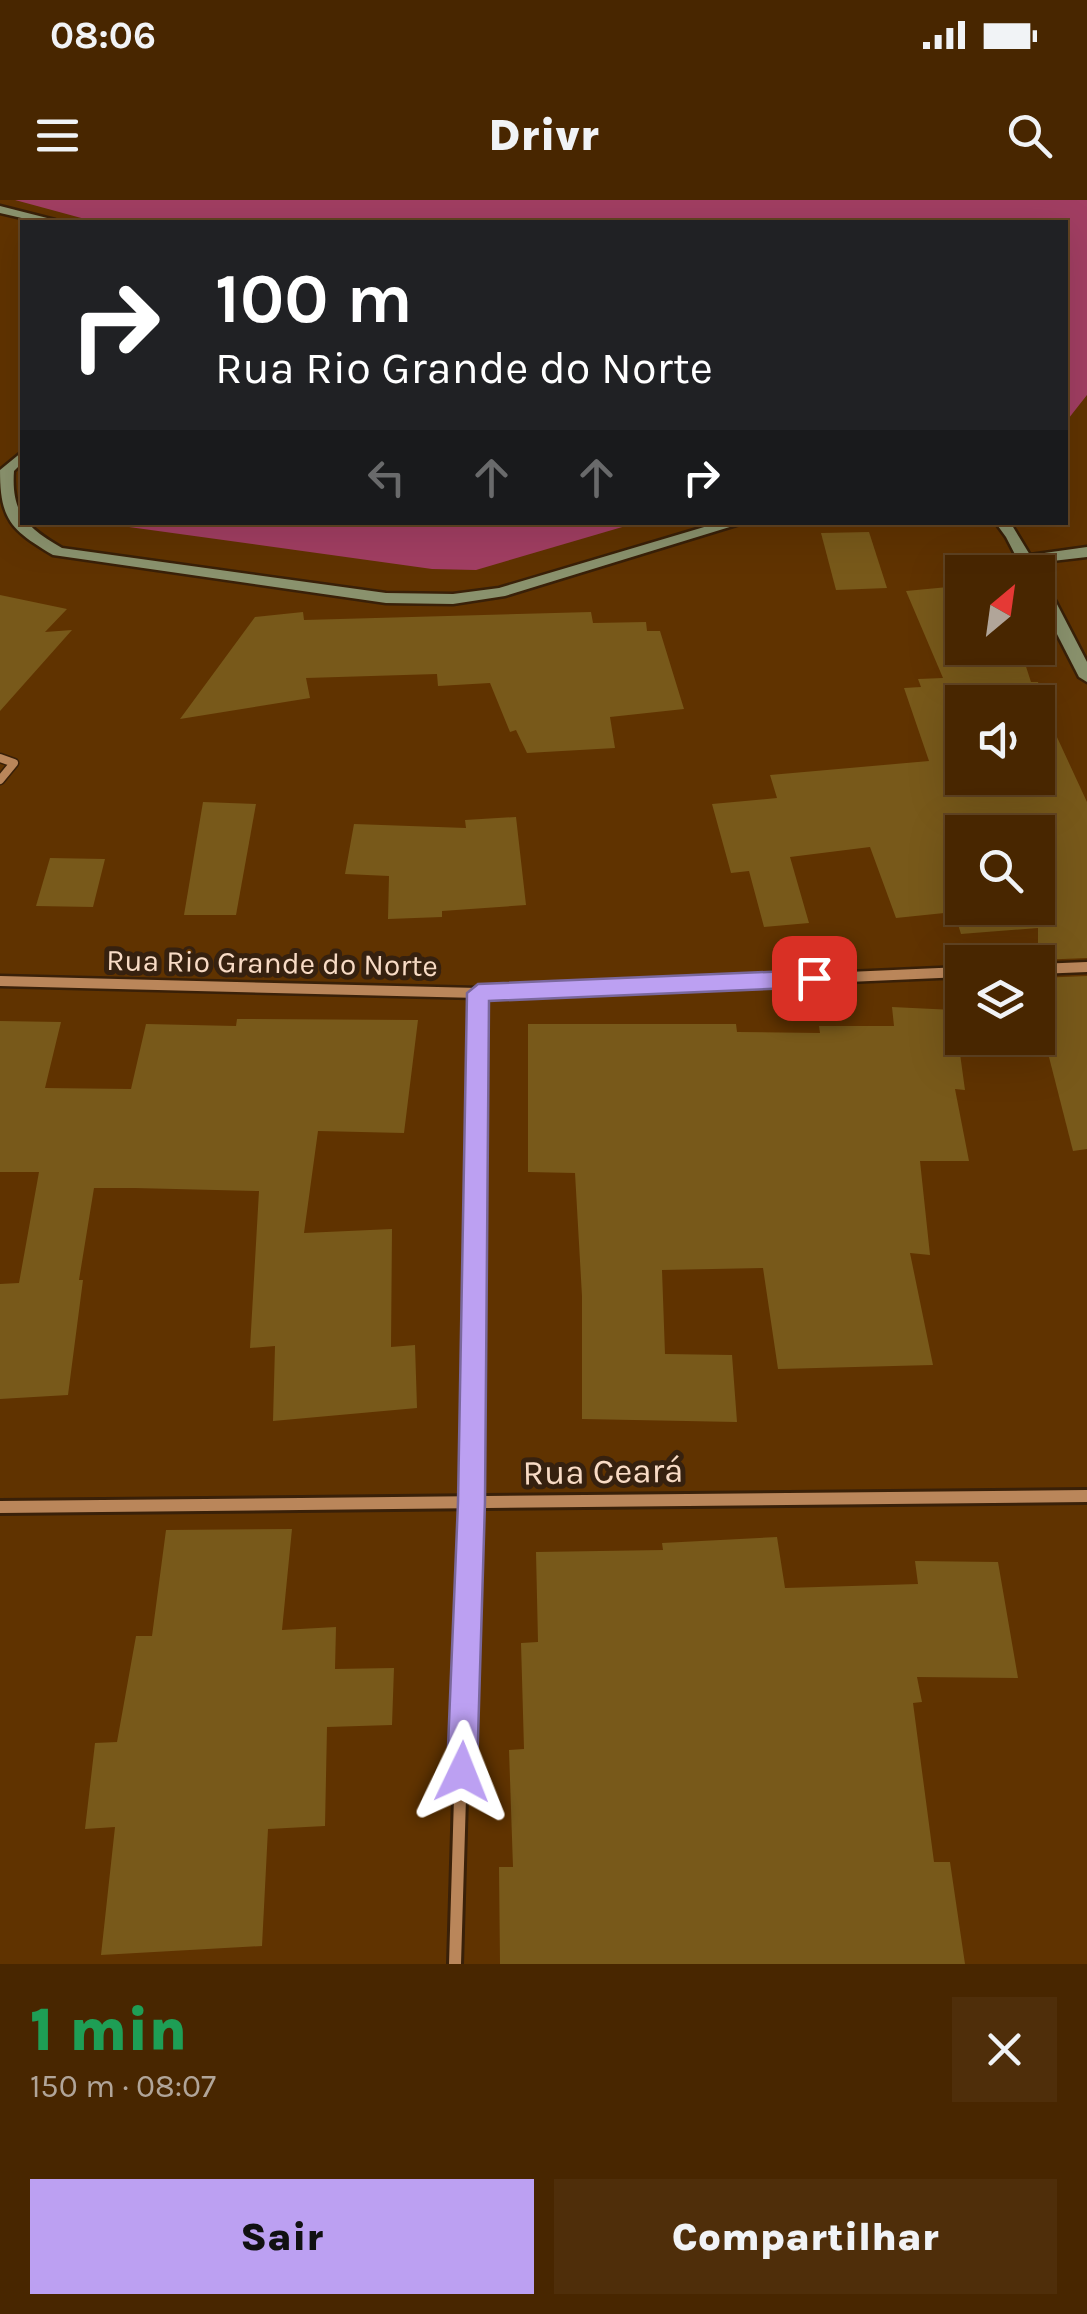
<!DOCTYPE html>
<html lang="pt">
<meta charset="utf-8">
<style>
:root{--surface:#482600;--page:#4f2e0a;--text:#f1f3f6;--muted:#b1a599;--line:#604322;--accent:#bca0f2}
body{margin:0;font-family:Karla,sans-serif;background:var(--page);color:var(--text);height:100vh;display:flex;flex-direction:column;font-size:38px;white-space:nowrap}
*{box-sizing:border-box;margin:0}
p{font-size:32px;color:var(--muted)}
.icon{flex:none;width:55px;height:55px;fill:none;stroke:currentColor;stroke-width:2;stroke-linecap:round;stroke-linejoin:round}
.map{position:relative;height:1764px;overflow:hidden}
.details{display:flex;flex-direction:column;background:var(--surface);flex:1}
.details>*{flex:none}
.top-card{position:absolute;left:20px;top:20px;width:1048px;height:305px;border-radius:0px;box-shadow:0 10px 40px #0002,0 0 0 2px var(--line);background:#202124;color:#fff;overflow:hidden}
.needle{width:65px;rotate:29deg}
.buttons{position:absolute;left:945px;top:355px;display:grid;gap:20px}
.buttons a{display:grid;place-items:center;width:110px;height:110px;border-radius:0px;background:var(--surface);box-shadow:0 10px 40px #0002,0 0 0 2px var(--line);font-size:50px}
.pin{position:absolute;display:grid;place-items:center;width:85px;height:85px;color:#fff;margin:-42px;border-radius:20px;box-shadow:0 5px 15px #0006}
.me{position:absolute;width:110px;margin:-55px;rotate:2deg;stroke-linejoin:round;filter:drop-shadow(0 0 8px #0008)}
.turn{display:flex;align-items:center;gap:35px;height:210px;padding:0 30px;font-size:45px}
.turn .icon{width:130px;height:130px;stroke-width:2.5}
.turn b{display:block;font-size:70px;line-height:85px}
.lanes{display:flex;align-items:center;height:95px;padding:0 30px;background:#0003;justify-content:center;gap:50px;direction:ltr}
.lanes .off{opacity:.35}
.round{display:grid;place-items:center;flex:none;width:105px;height:105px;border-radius:0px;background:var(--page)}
.head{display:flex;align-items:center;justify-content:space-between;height:170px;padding:0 30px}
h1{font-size:60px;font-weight:800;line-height:75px;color:#1e9e55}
.cta{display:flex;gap:20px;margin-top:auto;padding:20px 30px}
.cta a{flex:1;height:115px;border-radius:0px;background:var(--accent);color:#111;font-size:40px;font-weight:800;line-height:115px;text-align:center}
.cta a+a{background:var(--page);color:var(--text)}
.status{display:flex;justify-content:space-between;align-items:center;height:70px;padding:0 50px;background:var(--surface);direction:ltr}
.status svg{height:28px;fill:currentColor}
header{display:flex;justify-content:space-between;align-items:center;height:130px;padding:0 30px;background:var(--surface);font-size:45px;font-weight:800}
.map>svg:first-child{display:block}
.green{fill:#a13e62}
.building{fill:#78591a;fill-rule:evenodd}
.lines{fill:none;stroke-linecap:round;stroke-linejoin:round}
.street-far2-casing{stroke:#392008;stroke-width:11}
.street-far1-casing{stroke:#392008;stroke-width:15}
.street-casing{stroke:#392008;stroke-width:18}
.secondary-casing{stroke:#392008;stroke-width:5}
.street-far2{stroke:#ba865a;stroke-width:8}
.street-far1{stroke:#ba865a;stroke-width:10}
.street{stroke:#ba865a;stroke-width:12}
.secondary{fill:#8a926d;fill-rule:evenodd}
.route{fill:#bca0f2;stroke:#7a689d;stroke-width:2.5}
.labels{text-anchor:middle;stroke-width:10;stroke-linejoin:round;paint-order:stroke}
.street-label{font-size:30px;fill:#f8dbc5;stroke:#36210f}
.near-street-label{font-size:35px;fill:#f8dbc5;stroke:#36210f}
</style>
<div class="status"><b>08:06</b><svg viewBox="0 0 49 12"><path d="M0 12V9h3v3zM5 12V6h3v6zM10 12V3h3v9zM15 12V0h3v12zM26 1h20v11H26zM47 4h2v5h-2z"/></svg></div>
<header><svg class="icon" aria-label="menu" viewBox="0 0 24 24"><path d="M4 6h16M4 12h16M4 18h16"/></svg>Drivr<svg class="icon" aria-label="search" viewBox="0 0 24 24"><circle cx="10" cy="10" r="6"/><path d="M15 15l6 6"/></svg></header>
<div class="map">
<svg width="1087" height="1764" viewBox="0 0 1087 1764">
<rect width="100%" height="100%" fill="#603300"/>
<!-- green -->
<g class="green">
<polygon points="15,0 1087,0 1087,195 1065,223 1065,22 96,22"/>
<polygon points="100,323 636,322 636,323 476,370 432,369"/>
</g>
<!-- building -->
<g class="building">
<polygon points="869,332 887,388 836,390 821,333"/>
<path d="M948,387L951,394L962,393V448H1020L1031,482H1038L1050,522L1087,602V758L1038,760V728L961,734L954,712L896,718L870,647L790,657L809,723L764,727L749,671L731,673L712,604L777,598L770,575L929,561L904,488L921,487L918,479L943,478L906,391ZM962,502H1038V578H962ZM962,632H1038V708H962Z"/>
<polygon points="0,395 67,409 45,432 72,430 0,511"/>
<polygon points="303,412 304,420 591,412 593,423 646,422 647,431 660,431 684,509 610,517 615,548 527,553 516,530 510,532 490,483 438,486 437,474 306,478 310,498 180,519 255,417"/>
<polygon points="203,602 256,604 236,715 184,715"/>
<polygon points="516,617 526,705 442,711 442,717 388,719 389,676 345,674 354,624 466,628 465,620"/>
<polygon points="50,658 105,659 93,707 36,706"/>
<polygon points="1087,776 1087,949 1073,951 1038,814 1038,778"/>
<polygon points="892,807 954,810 965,890 955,889 969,961 920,961 930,1055 910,1053 933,1165 778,1169 763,1068 662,1070 665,1154 732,1155 737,1222 582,1219 582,1096 575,973 528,972 528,824 736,824 737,832 820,833 819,826 894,826"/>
<polygon points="237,819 418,820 404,933 318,931 304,1033 392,1029 391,1147 415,1145 417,1208 273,1221 275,1146 250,1148 259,991 135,988 94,988 79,1080 83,1080 68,1195 0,1199 0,1084 19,1083 39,972 0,972 0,821 61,822 45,888 131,889 146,824 236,826"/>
<polygon points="292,1329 282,1430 336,1427 335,1469 394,1468 392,1525 327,1527 325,1626 268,1629 262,1746 101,1755 115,1627 85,1629 95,1543 117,1542 136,1436 152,1436 166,1330"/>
<polygon points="777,1337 785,1388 918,1384 915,1361 998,1362 1018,1478 917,1477 922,1502 913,1503 934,1662 950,1662 965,1764 500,1764 499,1667 513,1667 509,1550 524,1549 521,1443 538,1442 536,1352 663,1350 662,1343"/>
</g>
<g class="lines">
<!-- street-far2 casing -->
<g class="street-far2-casing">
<polyline id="street-far2" points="0,558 14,563 0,580"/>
</g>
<!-- street-far1 casing -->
<g class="street-far1-casing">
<g id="street-far1">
<polyline points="1038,769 1087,767"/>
<polyline points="0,781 478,793 962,772"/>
<polyline points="473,1166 478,793"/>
</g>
</g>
<!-- street casing -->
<g class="street-casing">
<g id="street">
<polyline points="0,1307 1087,1296"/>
<polyline points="455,1764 473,1164"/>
</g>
</g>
<!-- secondary casing -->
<g class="secondary-casing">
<g id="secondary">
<polygon points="0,6 55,20 57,22 39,22 0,13"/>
<path d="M22,252V263L14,271C11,313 27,328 62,348L386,393L453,394L499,388L721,322H746L505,396L453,404L386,403L53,355C11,330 0,320 0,270Z"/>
<polygon points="995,322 1010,322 1030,355 1087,347 1087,357 1035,363 1039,371 1038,373 1024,372 1006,337"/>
<polygon points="1038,378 1046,383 1087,462 1087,482 1079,477 1038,397"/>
</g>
</g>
<!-- street-far2 -->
<use href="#street-far2" class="street-far2"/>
<!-- street-far1 -->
<use href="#street-far1" class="street-far1"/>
<!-- street -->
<use href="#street" class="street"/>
<!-- secondary -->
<use href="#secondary" class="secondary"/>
</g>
<!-- route -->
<polygon class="route" points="814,770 824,778 814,787 489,801 485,1302 477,1572 473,1582 462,1587 451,1582 447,1572 458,1302 467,793 478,784"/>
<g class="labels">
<!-- street labels -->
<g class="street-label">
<text transform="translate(272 763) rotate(1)" y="10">Rua Rio Grande do Norte</text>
</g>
<!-- near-street labels -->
<g class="near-street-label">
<text transform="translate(603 1271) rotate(-1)" y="12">Rua Ceará</text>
</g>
</g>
</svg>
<div class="buttons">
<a><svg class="needle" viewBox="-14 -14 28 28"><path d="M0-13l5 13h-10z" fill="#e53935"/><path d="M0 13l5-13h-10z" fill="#b1a599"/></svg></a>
<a><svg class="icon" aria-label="sound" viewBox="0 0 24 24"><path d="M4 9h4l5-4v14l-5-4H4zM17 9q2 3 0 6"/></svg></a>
<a><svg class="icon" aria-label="search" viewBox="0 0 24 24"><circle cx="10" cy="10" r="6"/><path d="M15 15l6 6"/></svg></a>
<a><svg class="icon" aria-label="layers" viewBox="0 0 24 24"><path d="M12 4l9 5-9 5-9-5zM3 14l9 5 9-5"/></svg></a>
</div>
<div class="pin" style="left:814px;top:778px;background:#d93025"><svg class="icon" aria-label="arrive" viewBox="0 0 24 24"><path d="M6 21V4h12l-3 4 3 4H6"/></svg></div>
<svg class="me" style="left:462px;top:1572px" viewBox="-20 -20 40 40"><path d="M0-17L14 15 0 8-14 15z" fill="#bca0f2" stroke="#fff" stroke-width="4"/></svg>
<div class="top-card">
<div class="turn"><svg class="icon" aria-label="right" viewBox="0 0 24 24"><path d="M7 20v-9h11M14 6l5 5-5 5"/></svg><div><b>100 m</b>Rua Rio Grande do Norte</div></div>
<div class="lanes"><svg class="icon off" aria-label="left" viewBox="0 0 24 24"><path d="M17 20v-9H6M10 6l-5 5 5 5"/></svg><svg class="icon off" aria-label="ahead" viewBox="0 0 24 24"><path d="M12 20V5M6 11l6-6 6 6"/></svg><svg class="icon off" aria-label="ahead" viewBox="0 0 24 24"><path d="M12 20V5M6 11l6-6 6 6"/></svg><svg class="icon" aria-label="right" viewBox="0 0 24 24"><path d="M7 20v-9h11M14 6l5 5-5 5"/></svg></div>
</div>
</div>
<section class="details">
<div class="head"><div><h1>1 min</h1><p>150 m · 08:07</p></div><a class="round"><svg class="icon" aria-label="close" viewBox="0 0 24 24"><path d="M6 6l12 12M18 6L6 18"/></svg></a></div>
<div class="cta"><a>Sair</a><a>Compartilhar</a></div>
</section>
